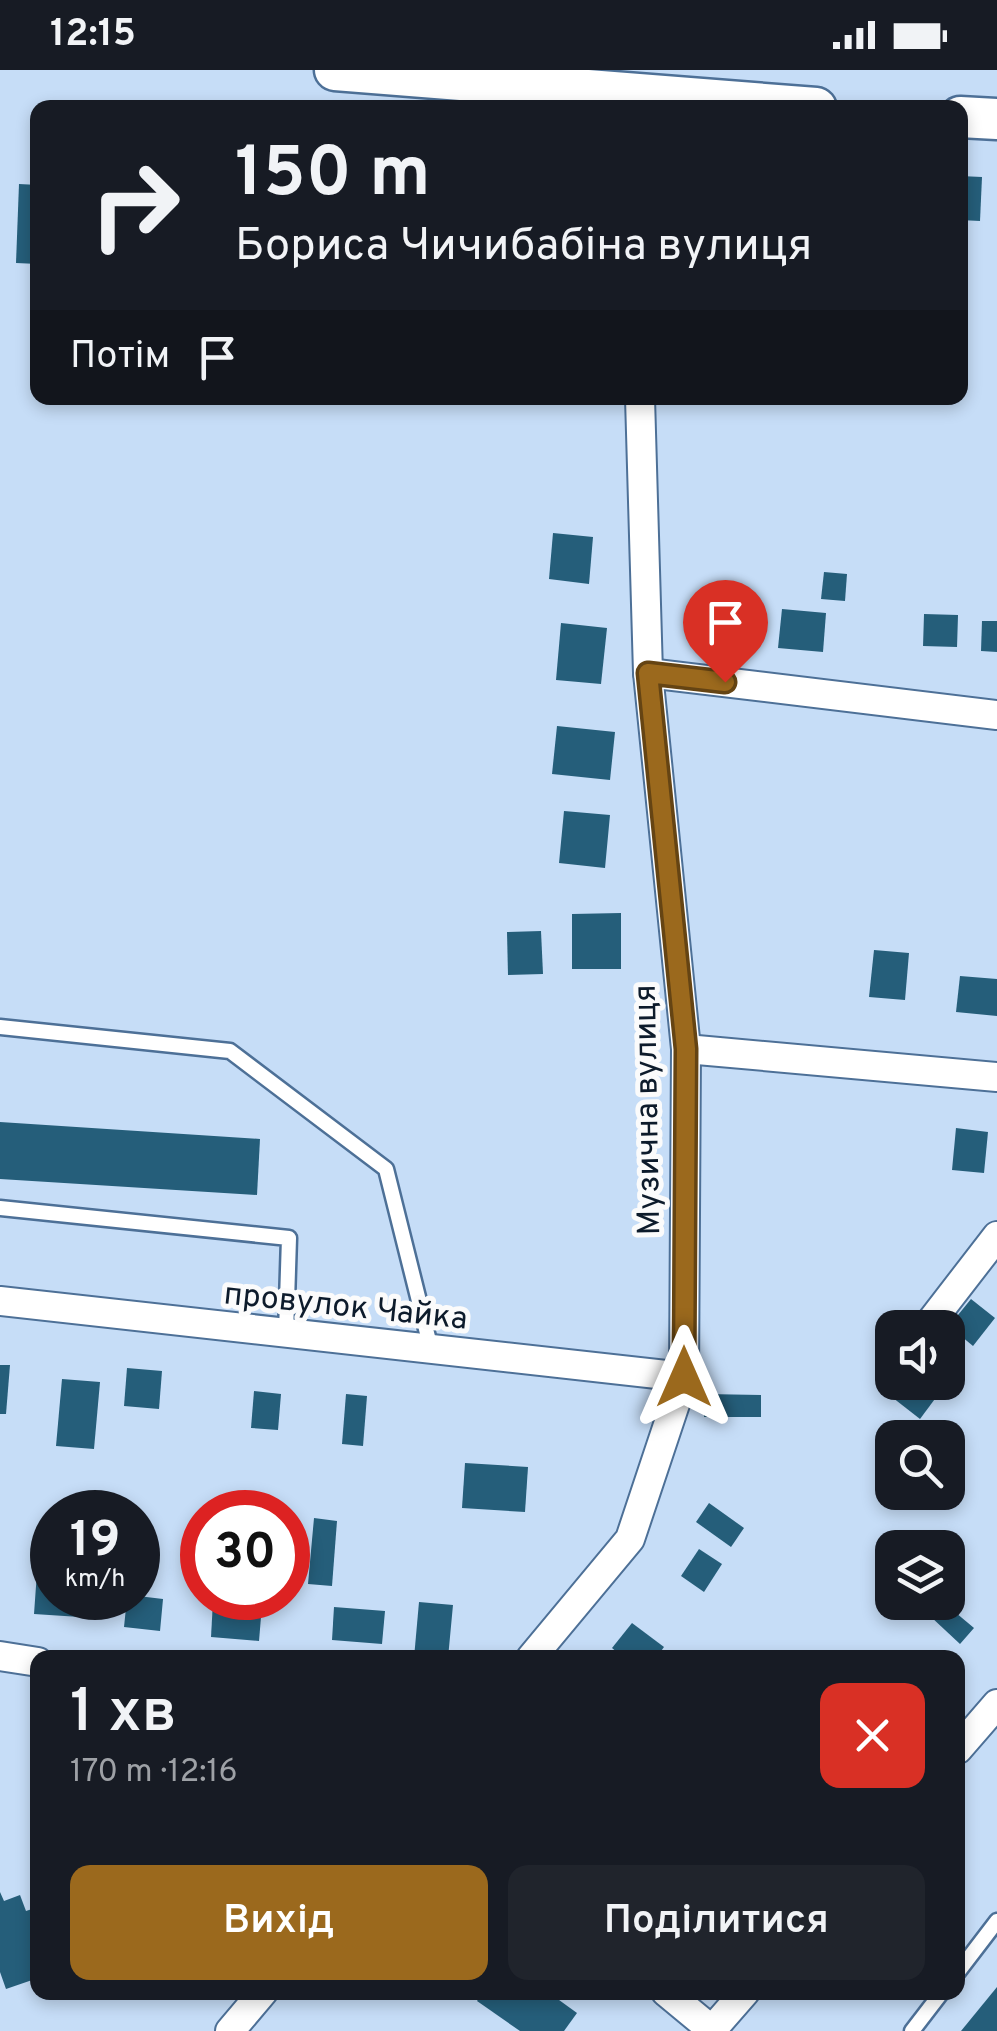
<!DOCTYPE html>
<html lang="uk">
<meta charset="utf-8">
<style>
:root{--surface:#171b24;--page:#20242c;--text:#f1f3f6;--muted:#9ea1a6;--accent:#9b691d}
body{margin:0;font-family:Overpass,sans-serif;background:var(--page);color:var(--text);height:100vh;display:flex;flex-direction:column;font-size:38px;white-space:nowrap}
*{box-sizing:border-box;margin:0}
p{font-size:32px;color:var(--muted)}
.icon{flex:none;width:55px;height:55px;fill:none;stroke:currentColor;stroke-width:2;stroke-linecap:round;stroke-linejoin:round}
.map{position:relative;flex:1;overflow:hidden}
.side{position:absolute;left:30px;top:1580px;width:935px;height:350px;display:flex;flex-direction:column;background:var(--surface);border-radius:20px;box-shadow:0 5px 15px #0003}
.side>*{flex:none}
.banner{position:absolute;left:30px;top:30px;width:938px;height:305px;border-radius:20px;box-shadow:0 5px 15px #0003;background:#171b24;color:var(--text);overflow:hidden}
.fabs{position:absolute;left:875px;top:1240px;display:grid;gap:20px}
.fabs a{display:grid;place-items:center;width:90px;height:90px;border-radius:20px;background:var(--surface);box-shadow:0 5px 15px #0003;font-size:50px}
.speed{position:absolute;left:30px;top:1420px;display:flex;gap:20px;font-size:50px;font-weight:700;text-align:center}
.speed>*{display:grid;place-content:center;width:130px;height:130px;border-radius:50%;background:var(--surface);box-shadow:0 5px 15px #0003;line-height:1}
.speed small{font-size:25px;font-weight:400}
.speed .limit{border:15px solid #d22;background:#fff;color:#111}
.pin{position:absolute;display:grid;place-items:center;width:85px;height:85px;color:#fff;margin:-102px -42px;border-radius:50% 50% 50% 0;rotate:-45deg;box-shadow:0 0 10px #0007}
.pin .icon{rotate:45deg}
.me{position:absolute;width:110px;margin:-55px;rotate:0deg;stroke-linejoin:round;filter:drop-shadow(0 0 8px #0008)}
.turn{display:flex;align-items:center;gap:35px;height:210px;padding:0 40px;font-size:45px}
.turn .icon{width:130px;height:130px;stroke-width:2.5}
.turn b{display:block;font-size:70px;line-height:85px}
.then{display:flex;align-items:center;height:95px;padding:0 40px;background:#0003;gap:20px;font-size:38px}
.round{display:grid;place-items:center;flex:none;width:105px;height:105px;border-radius:20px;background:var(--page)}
.overview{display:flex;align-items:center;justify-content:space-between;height:170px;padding:0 40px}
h1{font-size:60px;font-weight:600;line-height:75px}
.button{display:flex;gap:20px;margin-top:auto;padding:20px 40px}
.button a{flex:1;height:115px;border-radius:20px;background:var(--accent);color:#fff;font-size:40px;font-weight:600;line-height:115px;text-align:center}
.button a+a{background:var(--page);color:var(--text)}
.status{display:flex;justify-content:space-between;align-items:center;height:70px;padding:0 50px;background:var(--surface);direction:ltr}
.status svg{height:28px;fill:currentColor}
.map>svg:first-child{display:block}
.building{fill:#255e7a}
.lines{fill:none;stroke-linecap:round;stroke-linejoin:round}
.lane-casing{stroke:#4d7097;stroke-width:19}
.street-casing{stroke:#4d7097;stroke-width:32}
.secondary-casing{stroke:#4d7097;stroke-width:45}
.lane{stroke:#fff;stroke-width:14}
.street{stroke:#fff;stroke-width:28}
.secondary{stroke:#fff;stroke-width:40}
.route-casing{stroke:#654413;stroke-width:25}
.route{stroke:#9b691d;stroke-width:18}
.labels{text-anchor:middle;stroke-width:10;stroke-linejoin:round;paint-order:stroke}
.street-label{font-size:32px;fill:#0d1b2b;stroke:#fbfbfb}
</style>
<div class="status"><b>12:15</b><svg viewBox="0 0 49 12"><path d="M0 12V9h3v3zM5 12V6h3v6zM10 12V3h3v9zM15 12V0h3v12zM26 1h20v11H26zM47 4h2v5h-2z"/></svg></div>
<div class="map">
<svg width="997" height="1961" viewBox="0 0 997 1961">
<rect width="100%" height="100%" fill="#c6ddf7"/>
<!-- building -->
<g class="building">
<polygon points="960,106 982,107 980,151 960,150"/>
<polygon points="19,114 38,115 38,194 16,193"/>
<polygon points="337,328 365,328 365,332 337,331"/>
<polygon points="553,463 593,467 589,514 549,509"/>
<polygon points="824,502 847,504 845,531 821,529"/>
<polygon points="708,516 739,520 735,554 705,551"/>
<polygon points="782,539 826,543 823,582 778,578"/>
<polygon points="924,544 958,545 957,577 923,576"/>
<polygon points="982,551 997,551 997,582 981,581"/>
<polygon points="561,553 607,558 601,614 556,610"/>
<polygon points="557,656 615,662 610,710 552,704"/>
<polygon points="564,741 610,745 605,798 559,793"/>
<polygon points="621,843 621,899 572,899 572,844"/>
<polygon points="541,861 543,904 508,905 507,862"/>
<polygon points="874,880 909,883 905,930 869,927"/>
<polygon points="960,906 997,909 997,946 956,942"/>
<polygon points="0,1052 260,1069 257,1125 0,1109"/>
<polygon points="956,1058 988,1062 984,1103 952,1100"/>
<polygon points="971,1229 995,1248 973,1276 949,1256"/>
<polygon points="0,1295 10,1295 6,1344 0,1344"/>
<polygon points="127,1298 162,1301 159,1339 124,1336"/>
<polygon points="62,1309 100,1312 94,1379 56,1376"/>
<polygon points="898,1312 944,1312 946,1314 920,1349 888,1324"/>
<polygon points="254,1321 281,1324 278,1360 251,1358"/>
<polygon points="346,1324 367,1326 363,1376 342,1374"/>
<polygon points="705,1324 761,1325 761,1347 704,1347"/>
<polygon points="465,1393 528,1397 525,1442 462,1438"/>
<polygon points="709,1433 744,1458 731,1477 696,1452"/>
<polygon points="314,1448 337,1451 332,1516 308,1514"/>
<polygon points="699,1479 722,1494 704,1522 681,1506"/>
<polygon points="37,1502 52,1503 52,1528 96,1528 95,1548 34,1544"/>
<polygon points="138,1526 163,1529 160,1561 124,1557 127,1528"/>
<polygon points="213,1531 262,1535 259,1571 211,1567"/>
<polygon points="419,1532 453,1535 448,1588 414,1588"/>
<polygon points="943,1532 974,1558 960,1574 930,1546"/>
<polygon points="334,1537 385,1541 382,1574 332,1570"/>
<polygon points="632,1553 664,1577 656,1588 624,1588 612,1578"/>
<polygon points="0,1822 4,1831 20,1825 26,1841 38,1837 38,1908 6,1919 0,1902"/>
<polygon points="997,1917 997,1961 961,1961"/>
<polygon points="483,1922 548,1922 577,1943 564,1961 520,1961 477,1931"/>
</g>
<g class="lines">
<!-- lane casing -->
<g class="lane-casing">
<g id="lane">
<polyline points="0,957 230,981 386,1099 431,1279"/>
<polyline points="0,1138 289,1168 286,1263"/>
<polyline points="958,1902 997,1851"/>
<polyline points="912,1961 942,1922"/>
</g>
</g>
<!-- street casing -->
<g class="street-casing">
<g id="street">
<polyline points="648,603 997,645"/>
<polyline points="686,979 997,1007"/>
<polyline points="0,1231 684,1307"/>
<polyline points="926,1258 997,1166"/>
<polyline points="0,1586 38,1592"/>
<polyline points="531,1588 630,1469 684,1307 686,979 648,603 640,328"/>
<polyline points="958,1679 997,1634"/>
<polyline points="666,1922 712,1960"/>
<polyline points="230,1961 263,1922"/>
<polyline points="711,1961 745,1922"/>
</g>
</g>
<!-- secondary casing -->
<g class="secondary-casing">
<g id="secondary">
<polyline points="335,0 816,38"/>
<polyline points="960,47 997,49"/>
</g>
</g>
<!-- lane -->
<use href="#lane" class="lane"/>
<!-- street -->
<use href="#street" class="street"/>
<!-- secondary -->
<use href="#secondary" class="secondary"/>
</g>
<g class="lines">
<!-- route casing -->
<g class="route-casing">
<polyline id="route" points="684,1307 686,979 648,603 725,612"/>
</g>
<!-- route -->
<use href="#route" class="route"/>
</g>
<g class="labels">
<!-- street labels -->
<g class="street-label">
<text transform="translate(646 1040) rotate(-91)" y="11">Музична вулиця</text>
<text transform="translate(346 1235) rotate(6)" y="11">провулок Чайка</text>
</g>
</g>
</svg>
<div class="fabs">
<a><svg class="icon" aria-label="sound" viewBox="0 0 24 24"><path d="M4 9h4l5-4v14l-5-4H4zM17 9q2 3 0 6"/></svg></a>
<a><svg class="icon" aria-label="search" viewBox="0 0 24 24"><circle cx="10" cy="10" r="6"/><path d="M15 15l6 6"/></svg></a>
<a><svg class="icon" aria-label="layers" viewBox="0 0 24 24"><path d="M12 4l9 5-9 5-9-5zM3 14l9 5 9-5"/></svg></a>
</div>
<div class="speed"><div>19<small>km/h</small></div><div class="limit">30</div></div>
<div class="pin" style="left:725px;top:612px;background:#d93025"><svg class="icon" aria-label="arrive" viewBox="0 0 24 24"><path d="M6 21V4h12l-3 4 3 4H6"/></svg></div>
<svg class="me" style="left:684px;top:1307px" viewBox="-20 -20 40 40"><path d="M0-17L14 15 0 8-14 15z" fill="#9b691d" stroke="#fff" stroke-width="4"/></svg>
<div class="banner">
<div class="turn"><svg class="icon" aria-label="right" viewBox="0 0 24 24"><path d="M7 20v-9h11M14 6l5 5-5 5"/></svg><div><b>150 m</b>Бориса Чичибабіна вулиця</div></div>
<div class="then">Потім<svg class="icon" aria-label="arrive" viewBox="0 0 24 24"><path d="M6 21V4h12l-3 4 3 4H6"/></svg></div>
</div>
<section class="side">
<div class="overview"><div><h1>1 хв</h1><p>170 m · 12:16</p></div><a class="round" style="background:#d93025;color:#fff"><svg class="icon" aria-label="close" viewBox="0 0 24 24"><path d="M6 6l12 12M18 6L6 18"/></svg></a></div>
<div class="button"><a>Вихід</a><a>Поділитися</a></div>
</section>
</div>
